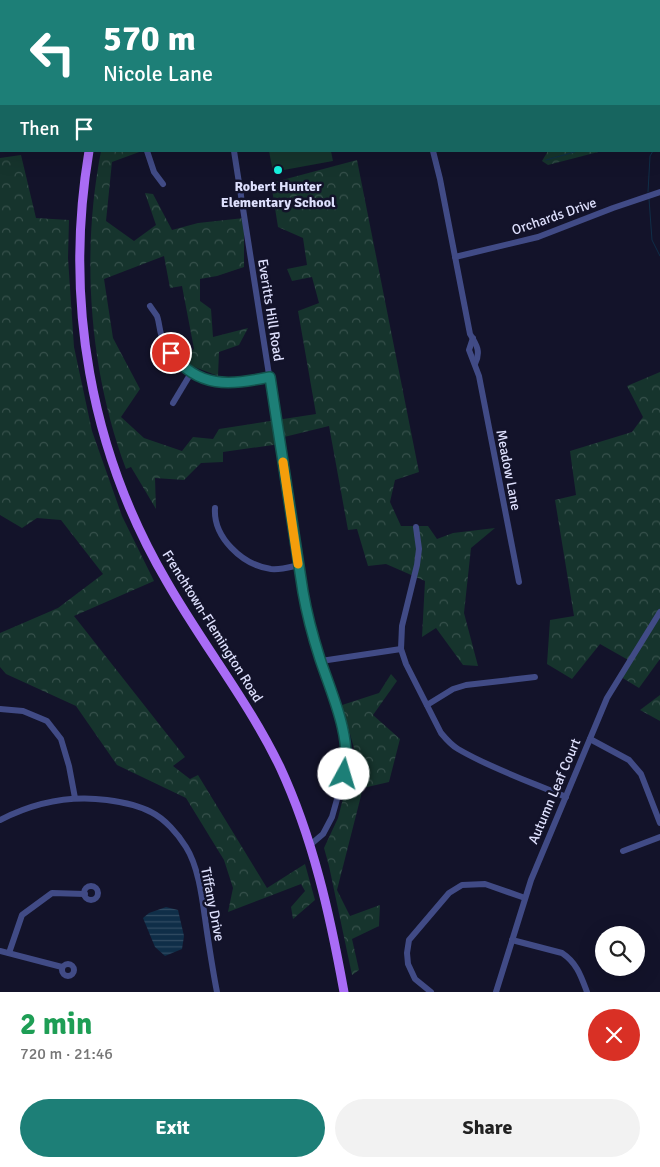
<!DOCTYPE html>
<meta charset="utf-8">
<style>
:root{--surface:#fff;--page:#f2f2f2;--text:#222;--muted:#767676;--accent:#1d7f77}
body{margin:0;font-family:Signika,sans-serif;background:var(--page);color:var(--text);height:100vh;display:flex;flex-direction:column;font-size:19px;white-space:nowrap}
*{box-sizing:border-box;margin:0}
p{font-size:16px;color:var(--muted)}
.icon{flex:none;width:28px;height:28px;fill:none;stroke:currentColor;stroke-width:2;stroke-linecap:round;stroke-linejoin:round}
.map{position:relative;height:992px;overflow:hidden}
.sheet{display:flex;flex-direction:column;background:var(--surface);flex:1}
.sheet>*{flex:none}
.top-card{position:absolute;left:0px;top:0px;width:660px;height:152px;box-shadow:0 5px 20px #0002;background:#1d7f77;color:#fff;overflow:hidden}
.buttons{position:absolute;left:595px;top:926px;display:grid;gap:10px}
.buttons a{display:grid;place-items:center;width:50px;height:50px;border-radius:50%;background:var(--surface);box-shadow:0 5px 20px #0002;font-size:25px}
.pin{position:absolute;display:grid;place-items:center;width:42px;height:42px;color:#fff;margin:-21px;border:2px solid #fff;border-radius:50%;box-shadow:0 1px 5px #0007}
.me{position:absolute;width:55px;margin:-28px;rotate:6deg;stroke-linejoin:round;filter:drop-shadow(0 0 4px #0008)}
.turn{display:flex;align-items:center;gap:18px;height:105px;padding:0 20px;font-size:22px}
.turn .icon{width:65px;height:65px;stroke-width:2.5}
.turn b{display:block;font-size:35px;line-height:42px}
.then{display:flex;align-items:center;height:48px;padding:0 20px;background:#0003;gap:10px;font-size:19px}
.round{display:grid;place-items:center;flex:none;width:52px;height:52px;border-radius:26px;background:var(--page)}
.headline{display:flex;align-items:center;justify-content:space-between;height:85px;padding:0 20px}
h1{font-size:30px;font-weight:700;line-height:38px;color:#1e9e55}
.button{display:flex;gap:10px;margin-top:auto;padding:10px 20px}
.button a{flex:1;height:58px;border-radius:30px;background:var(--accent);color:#fff;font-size:20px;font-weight:700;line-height:58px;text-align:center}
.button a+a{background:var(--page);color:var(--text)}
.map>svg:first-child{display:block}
.grass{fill:#16342d}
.forest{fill:url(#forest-crowns)}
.water{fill:url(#water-rules)}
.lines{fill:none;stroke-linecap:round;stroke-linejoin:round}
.stream{stroke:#0f2e48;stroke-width:1}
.minor{stroke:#414b86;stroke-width:6}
.major{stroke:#a96cf6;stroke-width:9}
.route-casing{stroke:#13534d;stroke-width:12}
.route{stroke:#1d7f77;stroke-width:9}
.slow{stroke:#f59e0b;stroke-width:9}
.poi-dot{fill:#16f1de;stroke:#13132a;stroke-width:2}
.labels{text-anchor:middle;stroke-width:5;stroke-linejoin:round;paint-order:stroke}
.poi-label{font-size:14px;font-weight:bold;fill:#dee0fd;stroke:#13132a}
.street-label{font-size:14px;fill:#dee0fd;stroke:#13132a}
</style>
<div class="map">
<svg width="660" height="992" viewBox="0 0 660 992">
<defs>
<pattern id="forest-crowns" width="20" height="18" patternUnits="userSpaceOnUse" patternTransform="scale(1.25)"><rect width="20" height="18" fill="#16342d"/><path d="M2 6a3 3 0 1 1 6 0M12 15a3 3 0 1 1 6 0" fill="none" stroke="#37514c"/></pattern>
<pattern id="water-rules" width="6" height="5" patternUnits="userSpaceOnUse" patternTransform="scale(1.25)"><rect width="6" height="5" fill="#0f2e48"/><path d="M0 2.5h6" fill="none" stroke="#324c63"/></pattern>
</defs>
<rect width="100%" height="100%" fill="#13132a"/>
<!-- grass -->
<polygon class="grass" points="269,151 331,151 333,161 273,172"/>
<!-- forest -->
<g class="forest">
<path d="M101,151H142L112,162L106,221L134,241L156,225L145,193L153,194L172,230L198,223L244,218V267L217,276L200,279V301L211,309L213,337L248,328L239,345L219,352L218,376L189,365L180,359L194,349L182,286L170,288L164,256L104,279L113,338L140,389L121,417L144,438L182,451L193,437L213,439L219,429L316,414L298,311L319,303L312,277L292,281L287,269L307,265L303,238L278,227L271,183L357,160L419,472L395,480L390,502L401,526H428L437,539L453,533L495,528L471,548L464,613L478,666L463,665L436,628L422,637L425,581L386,564L368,566L357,529L348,530L329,426L280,438V444L223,452V462L201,463L184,480L155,478L156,509L131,467L126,469C89,370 81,254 101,151Z"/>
<polygon points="548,151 602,151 548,165 542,161"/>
<polygon points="21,155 36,218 69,220 68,258 74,347 92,431 122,516 154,581 74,616 185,757 173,766 190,779 198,775 267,888 305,864 315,900 293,919 291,907 305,891 301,884 228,912 233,888 224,860 186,798 117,765 76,706 6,674 0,667 0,633 58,608 103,574 61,520 37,518 22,528 0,515 0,158"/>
<polygon points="660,372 660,659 639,688 621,677 630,661 600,644 572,679 547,664 550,620 574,616 555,500 576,495 570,451 632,432 643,417 627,386"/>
<polygon points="391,674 397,681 373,715 400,739 389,782 363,788 337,890 350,916 380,905 379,926 352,939 359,970 352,975 329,866 324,848 338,818 355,752 342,705 379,693"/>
<polygon points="660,695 660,721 640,710"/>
</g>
<!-- water -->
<polygon class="water" points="166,907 178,910 184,936 182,949 165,956 155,947 143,918 149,913"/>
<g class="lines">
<!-- stream -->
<g class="stream">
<polyline points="659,143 660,141"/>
<polyline points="546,160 578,151"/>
<polyline points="648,192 650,156 653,151"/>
<polyline points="649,199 652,240 660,256"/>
</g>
<!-- minor -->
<g class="minor">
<polyline points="207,1 213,0"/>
<polyline points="0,40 1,40"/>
<polyline points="659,53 660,52"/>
<polyline points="147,151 154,172 163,184"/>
<polyline points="234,151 303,592 309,623 342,730 347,751 345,771 332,817 323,834 310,845"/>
<path d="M433,151L440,179L470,334C477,345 481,352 475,364"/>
<polyline points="455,257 538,237 613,208 660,192"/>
<path d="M150,306C152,309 155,313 157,316C160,324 159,333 164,342C189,389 224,386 270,377"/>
<polyline points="473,338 469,350 479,376 519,582"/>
<polyline points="173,403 191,373"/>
<path d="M215,508C213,537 242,565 271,569C281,570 290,567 299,565"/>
<path d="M416,527L419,549L417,565L402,626L401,649L406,664L441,733C446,739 451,745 458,749C490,768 531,782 566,797"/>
<polyline points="321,661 401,649"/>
<polyline points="427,705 453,689 466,685 535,677"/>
<polyline points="0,709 23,711 47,721 61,739 69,766 75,798"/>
<polyline points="590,739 629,760 641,774 660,823"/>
<path d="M0,820C33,803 70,795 107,800C122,802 138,805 151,812C165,819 178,834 186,847C200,869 203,906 207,932C210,952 213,972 217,992"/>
<polyline points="623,851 660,837"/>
<circle cx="91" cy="893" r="7"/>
<path d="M512,940L562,953C577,963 581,976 587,992"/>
<polyline points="0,951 62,967"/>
<polyline points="9,953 22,915 52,893 85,894"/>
<circle cx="68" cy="970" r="6"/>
<polyline points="431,992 415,979 408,964 407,953 409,940 449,893 462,885 485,884 525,898"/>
<polyline points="496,992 531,880 607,698 660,612"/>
</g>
<!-- major -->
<g class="major">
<polyline points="538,0 539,1"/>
<polyline points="136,1 136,0"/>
<polyline points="659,88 660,89"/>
<path d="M89,151C64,300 90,451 167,582C203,645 248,701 280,767C313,838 330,915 344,992"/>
</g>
</g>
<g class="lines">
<!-- route casing -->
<g class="route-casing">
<path id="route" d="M171,353C199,389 229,385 270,377L303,592C307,615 313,637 320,659C331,692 353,740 344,774"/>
</g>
<!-- route -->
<use href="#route" class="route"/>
<!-- slow -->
<polyline class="slow" points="283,462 298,564"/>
</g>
<!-- markers -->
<circle class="poi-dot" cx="278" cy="170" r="5"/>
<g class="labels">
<!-- poi labels -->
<g class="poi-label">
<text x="278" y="191">Robert Hunter<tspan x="278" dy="16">Elementary School</tspan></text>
</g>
<!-- street labels -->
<g class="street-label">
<text transform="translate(554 216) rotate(-19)" y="5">Orchards Drive</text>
<text transform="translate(271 310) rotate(81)" y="5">Everitts Hill Road</text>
<text transform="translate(509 470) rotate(79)" y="5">Meadow Lane</text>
<text transform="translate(213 626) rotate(58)" y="5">Frenchtown-Flemington Road</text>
<text transform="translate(554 791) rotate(-67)" y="5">Autumn Leaf Court</text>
<text transform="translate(213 904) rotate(79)" y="5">Tiffany Drive</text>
</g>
</g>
</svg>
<div class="buttons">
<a><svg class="icon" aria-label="search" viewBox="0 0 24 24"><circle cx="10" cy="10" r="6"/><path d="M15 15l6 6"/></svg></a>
</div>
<div class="pin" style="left:171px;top:353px;background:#d93025"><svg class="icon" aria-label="arrive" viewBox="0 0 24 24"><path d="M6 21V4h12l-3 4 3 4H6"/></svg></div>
<svg class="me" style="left:344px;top:774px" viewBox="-20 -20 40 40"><circle r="19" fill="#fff"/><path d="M0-13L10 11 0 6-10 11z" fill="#1d7f77"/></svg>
<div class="top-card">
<div class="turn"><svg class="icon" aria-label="left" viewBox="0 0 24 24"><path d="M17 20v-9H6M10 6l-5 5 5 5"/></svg><div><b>570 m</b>Nicole Lane</div></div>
<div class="then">Then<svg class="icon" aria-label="arrive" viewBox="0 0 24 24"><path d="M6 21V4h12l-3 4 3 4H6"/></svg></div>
</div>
</div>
<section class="sheet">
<div class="headline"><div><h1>2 min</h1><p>720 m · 21:46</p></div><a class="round" style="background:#d93025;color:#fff"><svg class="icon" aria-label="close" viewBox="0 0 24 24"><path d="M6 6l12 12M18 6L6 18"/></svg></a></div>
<div class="button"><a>Exit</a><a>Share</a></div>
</section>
